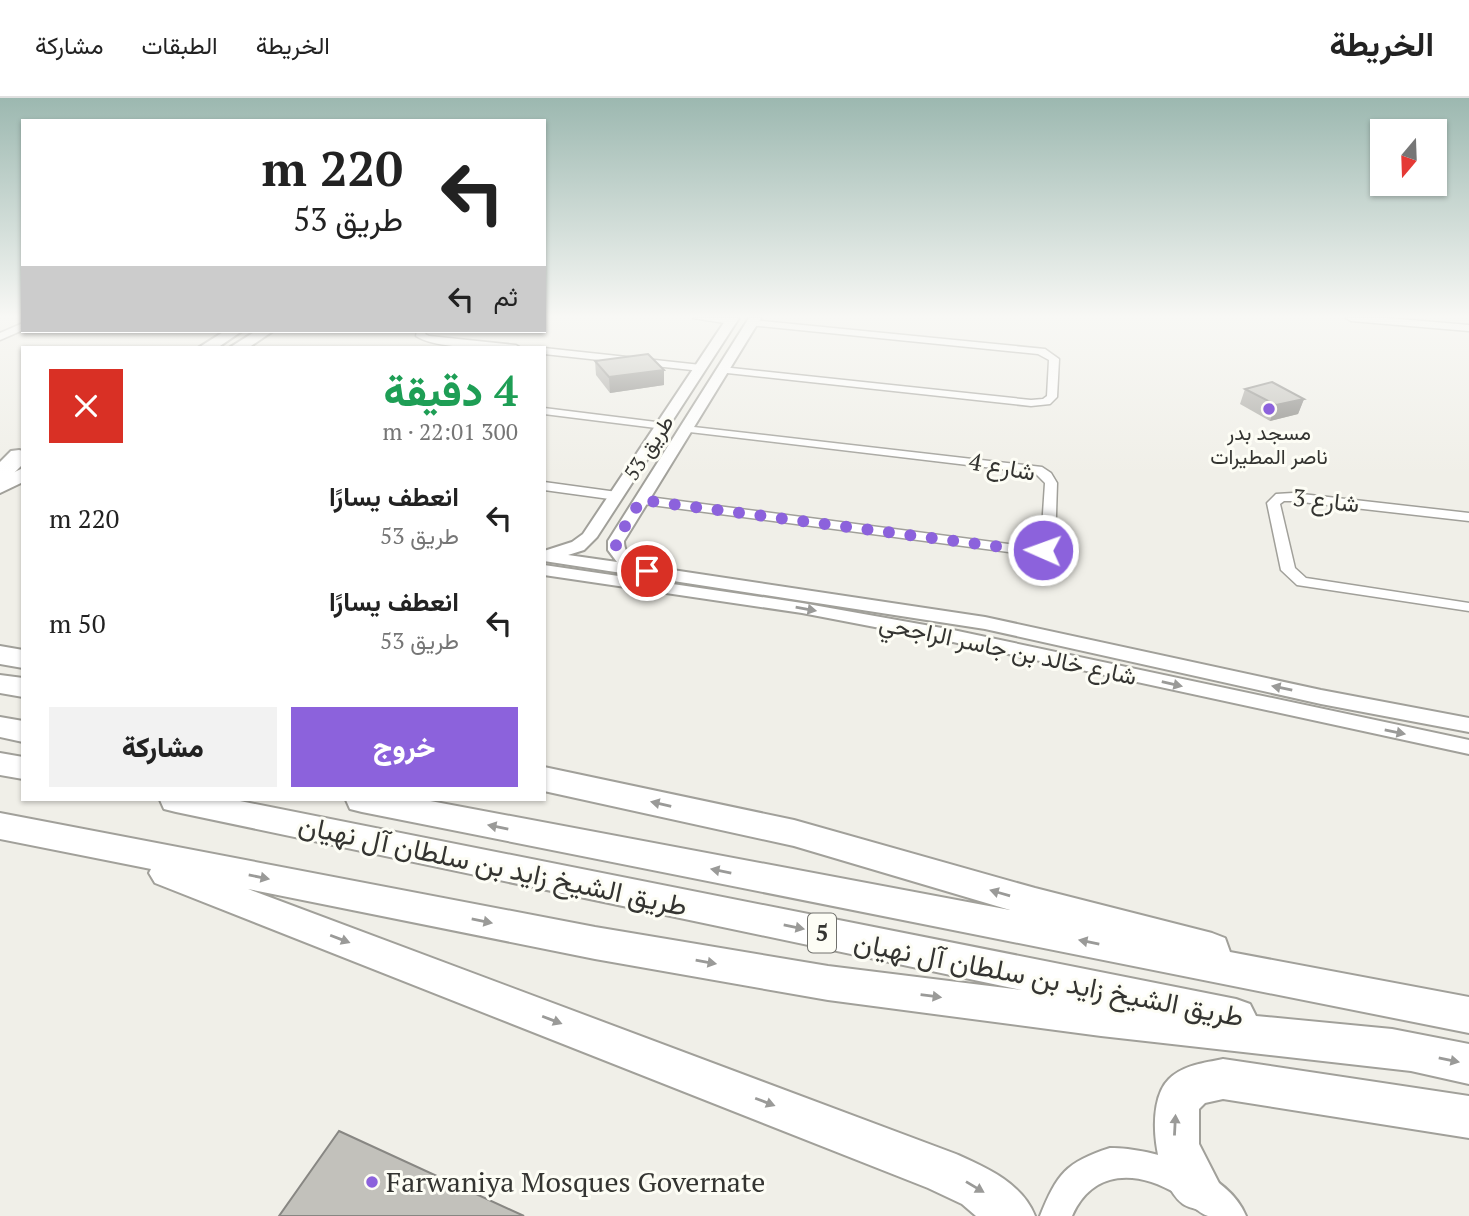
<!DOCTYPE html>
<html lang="ar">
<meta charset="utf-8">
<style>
:root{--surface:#fff;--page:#f2f2f2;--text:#222;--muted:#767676;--line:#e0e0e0;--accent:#8c62dc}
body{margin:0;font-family:"PT Serif",Vazirmatn,serif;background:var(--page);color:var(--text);direction:rtl;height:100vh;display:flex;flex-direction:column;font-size:26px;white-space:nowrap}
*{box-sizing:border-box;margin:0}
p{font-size:23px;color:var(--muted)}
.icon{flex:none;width:38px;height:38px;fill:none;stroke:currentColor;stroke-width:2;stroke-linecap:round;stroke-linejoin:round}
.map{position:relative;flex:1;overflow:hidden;direction:ltr}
.details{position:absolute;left:21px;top:248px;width:525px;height:455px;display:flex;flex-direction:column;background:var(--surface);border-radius:0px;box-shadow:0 2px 5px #0004;direction:rtl}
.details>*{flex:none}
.guide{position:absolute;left:21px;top:21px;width:525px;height:214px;border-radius:0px;box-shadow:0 2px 5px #0004;direction:rtl;background:#fff;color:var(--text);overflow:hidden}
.needle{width:46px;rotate:199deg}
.fabs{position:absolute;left:1370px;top:21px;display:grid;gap:14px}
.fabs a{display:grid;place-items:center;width:77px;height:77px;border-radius:0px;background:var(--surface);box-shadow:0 2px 5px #0004;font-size:35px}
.pin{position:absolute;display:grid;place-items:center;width:60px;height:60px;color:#fff;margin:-30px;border:4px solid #fff;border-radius:50%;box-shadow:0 2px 7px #0007}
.me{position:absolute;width:77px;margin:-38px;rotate:272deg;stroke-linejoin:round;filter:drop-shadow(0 0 5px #0008)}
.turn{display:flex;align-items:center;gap:24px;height:147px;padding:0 28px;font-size:32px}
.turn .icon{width:91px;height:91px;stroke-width:2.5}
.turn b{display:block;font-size:49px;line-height:60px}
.then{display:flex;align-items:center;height:66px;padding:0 28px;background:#0003;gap:14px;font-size:26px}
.round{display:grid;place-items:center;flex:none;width:74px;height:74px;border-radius:0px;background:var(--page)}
.summary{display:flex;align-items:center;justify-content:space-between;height:119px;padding:0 28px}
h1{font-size:42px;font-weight:800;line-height:52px;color:#1e9e55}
.cta{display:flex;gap:14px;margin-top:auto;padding:14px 28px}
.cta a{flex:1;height:80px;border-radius:0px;background:var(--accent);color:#fff;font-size:28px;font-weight:800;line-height:80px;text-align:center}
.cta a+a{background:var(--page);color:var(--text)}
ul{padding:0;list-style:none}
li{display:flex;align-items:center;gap:21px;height:105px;padding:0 28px}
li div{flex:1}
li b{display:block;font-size:26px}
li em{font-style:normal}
header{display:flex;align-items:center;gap:42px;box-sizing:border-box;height:98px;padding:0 35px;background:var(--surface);border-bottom:2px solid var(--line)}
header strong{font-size:33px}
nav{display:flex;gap:38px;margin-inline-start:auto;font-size:24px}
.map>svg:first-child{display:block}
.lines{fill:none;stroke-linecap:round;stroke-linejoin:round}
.minor-casing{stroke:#a1a09a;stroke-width:3}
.tertiary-casing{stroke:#a1a09a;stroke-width:4}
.primary-casing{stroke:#a1a09a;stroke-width:4}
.motorway-casing{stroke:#a1a09a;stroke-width:4}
.minor{fill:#fff;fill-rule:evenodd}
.tertiary{fill:#fff;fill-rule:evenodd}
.primary{fill:#fff;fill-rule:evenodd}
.motorway{fill:#fff;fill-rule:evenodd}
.wall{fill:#a7a6a1}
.shaded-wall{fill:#888783}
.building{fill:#c2c1bb;stroke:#888783;stroke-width:2}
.oneway{fill:#9a9a98}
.route{stroke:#8c62dc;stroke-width:12;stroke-dasharray:0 21.6}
.poi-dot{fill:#8c62dc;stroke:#fdfdf5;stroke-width:2.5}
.labels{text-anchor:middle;stroke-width:6;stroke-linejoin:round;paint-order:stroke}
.far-poi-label{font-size:21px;fill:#343431;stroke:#fdfdf5}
.far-street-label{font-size:21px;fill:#343431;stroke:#fdfdf5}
.shield{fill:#fdfdf5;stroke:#70706c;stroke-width:2}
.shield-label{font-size:23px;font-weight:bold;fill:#343431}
.street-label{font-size:24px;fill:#343431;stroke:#fdfdf5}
.near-street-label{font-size:28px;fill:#343431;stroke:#fdfdf5}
.near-poi-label{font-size:28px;fill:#343431;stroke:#fdfdf5;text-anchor:start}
</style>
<header>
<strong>الخريطة</strong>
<nav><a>الخريطة</a><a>الطبقات</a><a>مشاركة</a></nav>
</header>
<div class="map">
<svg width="1469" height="1118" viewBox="0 0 1469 1118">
<rect width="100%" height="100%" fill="#f0efe8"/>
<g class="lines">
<!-- minor casing -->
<g class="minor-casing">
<g id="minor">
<polygon points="693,220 731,220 736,223 731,226"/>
<polygon points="1346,220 1387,220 1469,227 1469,233 1351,223"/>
<polygon points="752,222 1045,251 1059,261 1057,299 1050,306 1031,308 718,274 717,272 722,269 1031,302 1043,301 1047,298 1049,262 1038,256 749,227 747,225"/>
<polygon points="23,225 23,232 0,242 0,235"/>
<path d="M417,233H427L425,236L429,238L516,247L521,250C496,251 435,251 416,238Z"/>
<polygon points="543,250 544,250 701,267 706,270 701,273 544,256"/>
<polygon points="544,310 664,325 670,328 664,331 544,316"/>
<polygon points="685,328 1042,369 1051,375 1057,385 1055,448 1039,456 1024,456 636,405 635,402 641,398 1024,448 1041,446 1045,385 1035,375 681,333 681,329"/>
<polygon points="544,384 617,394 623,398 617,402 544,392"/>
<polygon points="1293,395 1469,415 1469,423 1293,403 1284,403 1280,406 1295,470 1306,480 1469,505 1469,513 1297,487 1281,472 1267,405 1276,396"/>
</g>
</g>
<!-- tertiary casing -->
<g class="tertiary-casing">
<g id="tertiary">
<path d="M727,220H739L597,439L584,452L568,457L617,464L608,452V443L749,220H761L624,443C624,459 636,460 646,468L985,519L1321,592L1469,620V634L1321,606L985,531L544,463V453L572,444L583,436Z"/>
<polygon points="544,467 802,505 953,532 1469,642 1469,656 953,544 802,515 544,477"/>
<path d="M1110,1050C1154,1050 1228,1073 1246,1118C1235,1118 1218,1118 1208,1118C1198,1115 1187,1102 1177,1096C1137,1072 1093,1071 1072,1118H1040C1057,1076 1066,1064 1110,1050Z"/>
</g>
</g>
<!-- primary casing -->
<g class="primary-casing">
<g id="primary">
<polygon points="225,233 242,233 217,250 198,250"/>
<polygon points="256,233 273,233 248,250 229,250"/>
<polygon points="23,370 23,384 0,395 0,381"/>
</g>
</g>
<!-- motorway casing -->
<g class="motorway-casing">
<g id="motorway">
<polygon points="19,352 23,353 23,366 8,381 0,383 0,364 11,353"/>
<polygon points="0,548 23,552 23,570 0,566"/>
<polygon points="0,577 23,580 23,599 0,595"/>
<polygon points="0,619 23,623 23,644 0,639"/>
<polygon points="0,655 23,659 23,681 0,677"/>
<polygon points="544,669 794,722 1035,790 1212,835 1225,840 1230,854 1469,899 1469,935 362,714 350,711 346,702 425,702 1010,812 794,748 544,693"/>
<path d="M160,702H235L1236,901L1250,906L1256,918L1392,931L1469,946V986L1411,973L1101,938L828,902L595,861L248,791L956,1056C987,1070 1022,1085 1035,1118H976L962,1106L928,1090L155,785L149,775L151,771L0,741V715L595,829L828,868L1022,892L176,714L164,711Z"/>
<path d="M1223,961L1469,998V1040L1223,1001L1205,1005L1199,1011V1046L1221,1089L1214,1105L1198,1112C1194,1110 1187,1109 1183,1106C1156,1086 1143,1006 1169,981C1183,967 1204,965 1223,961Z"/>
</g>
</g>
<!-- minor -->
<use href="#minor" class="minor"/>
<!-- tertiary -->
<use href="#tertiary" class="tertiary"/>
<!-- primary -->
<use href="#primary" class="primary"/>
<!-- motorway -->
<use href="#motorway" class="motorway"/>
</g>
<!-- wall -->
<g class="wall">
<polygon points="595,263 664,272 664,287 610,295 596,277"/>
<polygon points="1245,291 1304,301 1298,316 1270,323 1240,306"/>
</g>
<!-- shaded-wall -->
<g class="shaded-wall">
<polygon points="664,272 664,287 610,295 609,279"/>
<polygon points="1304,301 1298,316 1270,323 1276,307"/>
</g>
<!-- building -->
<g class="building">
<polygon points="648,256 664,272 609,279 595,263"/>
<polygon points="1272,284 1304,301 1276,307 1245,291"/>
<polygon points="339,1033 524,1118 279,1118"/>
</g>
<!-- one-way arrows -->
<defs><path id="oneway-solid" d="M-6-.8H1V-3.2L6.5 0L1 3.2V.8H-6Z" transform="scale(1.75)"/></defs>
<g class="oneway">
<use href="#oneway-solid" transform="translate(806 511) rotate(10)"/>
<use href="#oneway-solid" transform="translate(1172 586) rotate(13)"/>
<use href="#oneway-solid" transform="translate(1282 590) rotate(-168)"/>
<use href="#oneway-solid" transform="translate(1395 634) rotate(11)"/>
<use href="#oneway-solid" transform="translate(661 706) rotate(-167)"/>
<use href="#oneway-solid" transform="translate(498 729) rotate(-169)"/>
<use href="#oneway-solid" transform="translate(721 773) rotate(-169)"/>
<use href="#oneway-solid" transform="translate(259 779) rotate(11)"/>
<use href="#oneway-solid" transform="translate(1000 795) rotate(-164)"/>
<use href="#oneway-solid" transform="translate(482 823) rotate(11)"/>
<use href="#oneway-solid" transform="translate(794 829) rotate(11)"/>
<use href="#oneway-solid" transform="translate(340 841) rotate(21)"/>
<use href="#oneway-solid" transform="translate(1089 844) rotate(-169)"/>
<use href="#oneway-solid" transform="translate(706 864) rotate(10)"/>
<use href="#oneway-solid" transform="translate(931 898) rotate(7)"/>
<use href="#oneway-solid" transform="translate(552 922) rotate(21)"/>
<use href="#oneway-solid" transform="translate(1449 962) rotate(12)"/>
<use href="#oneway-solid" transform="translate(765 1004) rotate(21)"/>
<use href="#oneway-solid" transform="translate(1175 1027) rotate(-87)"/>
<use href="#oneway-solid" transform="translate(975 1089) rotate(31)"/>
</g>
<!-- sky -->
<linearGradient id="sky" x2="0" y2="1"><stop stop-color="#9cb8b0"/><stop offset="0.58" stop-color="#f8f8f5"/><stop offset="1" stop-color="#f8f8f5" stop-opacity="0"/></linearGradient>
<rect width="1469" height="377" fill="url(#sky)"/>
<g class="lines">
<!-- route -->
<polyline class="route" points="647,473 627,465 616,452 616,443 641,402 1024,452 1043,452"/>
</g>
<!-- markers -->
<g class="poi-dot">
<circle cx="1269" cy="311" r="7"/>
<circle cx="372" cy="1084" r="7"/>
</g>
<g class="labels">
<!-- far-poi labels -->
<g class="far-poi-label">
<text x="1269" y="342">مسجد بدر<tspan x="1269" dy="24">ناصر المطيرات</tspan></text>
</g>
<!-- far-street labels -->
<g class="far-street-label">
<text transform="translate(649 350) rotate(-57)" y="7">طريق 53</text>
</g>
<!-- shield labels -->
<rect class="shield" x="808" y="815.5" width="28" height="39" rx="5"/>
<g class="shield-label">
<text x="822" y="843">5</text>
</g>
<!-- street labels -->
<g class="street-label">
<text transform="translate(1002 369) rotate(10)" y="8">شارع 4</text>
<text transform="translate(1326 403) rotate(6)" y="8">شارع 3</text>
<text transform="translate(1008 552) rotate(12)" y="8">شارع خالد بن جاسر الراجحي</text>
</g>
<!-- near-street labels -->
<g class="near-street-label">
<text transform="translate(493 767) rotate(12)" y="10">طريق الشيخ زايد بن سلطان آل نهيان</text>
<text transform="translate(1049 881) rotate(11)" y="10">طريق الشيخ زايد بن سلطان آل نهيان</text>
</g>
<!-- near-poi labels -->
<g class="near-poi-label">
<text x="386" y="1094">Farwaniya Mosques Governate</text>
</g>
</g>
</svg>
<div class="fabs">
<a><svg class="needle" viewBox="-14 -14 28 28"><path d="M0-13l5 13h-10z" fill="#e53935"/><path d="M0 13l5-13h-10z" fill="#767676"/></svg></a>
</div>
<div class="pin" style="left:647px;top:473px;background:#d93025"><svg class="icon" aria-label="arrive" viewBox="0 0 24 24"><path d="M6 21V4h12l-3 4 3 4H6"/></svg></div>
<svg class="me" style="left:1043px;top:452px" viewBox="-20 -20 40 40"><circle r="17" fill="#8c62dc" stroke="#fff" stroke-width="3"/><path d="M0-11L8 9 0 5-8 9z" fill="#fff"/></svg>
<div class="guide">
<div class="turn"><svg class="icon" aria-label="left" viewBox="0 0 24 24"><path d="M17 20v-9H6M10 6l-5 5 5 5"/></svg><div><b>220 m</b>طريق 53</div></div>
<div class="then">ثم<svg class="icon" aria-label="left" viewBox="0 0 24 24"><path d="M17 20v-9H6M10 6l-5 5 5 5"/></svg></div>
</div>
<section class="details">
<div class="summary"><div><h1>4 دقيقة</h1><p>300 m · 22:01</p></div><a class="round" style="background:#d93025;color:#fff"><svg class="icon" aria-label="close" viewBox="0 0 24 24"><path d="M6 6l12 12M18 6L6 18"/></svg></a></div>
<ul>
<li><svg class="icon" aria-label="left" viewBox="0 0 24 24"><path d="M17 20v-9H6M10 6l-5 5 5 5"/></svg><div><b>انعطف يسارًا</b><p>طريق 53</p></div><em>220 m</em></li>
<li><svg class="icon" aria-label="left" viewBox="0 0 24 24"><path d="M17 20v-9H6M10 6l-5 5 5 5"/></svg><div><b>انعطف يسارًا</b><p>طريق 53</p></div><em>50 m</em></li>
</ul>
<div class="cta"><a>خروج</a><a>مشاركة</a></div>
</section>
</div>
